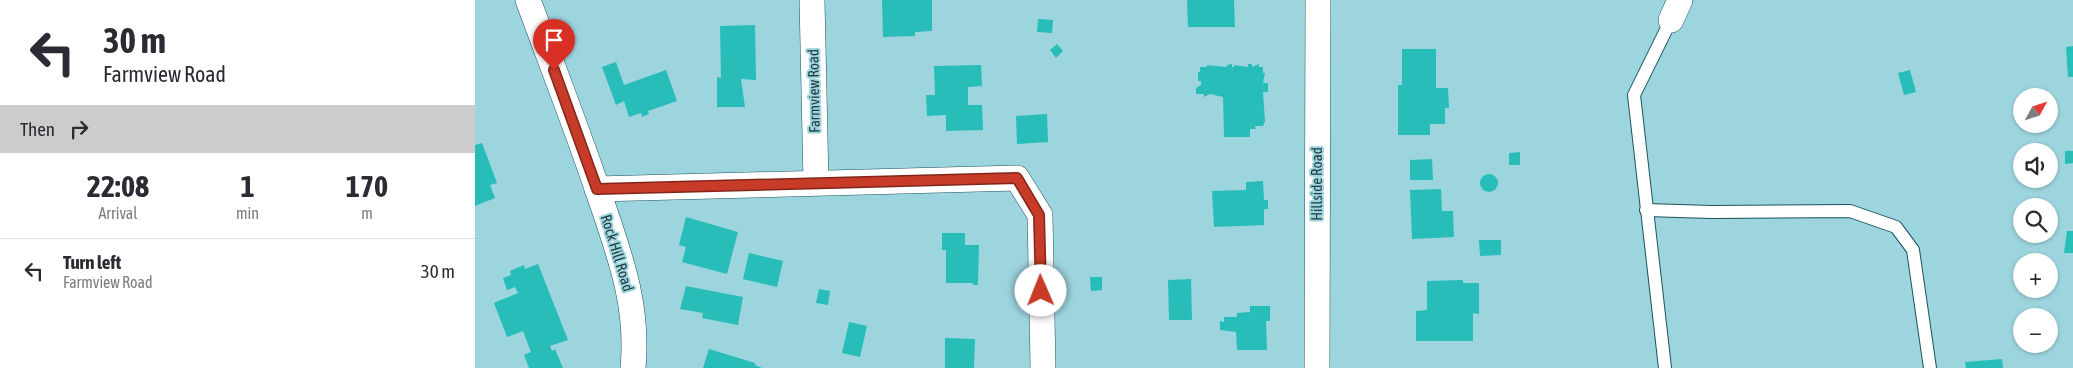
<!DOCTYPE html>
<meta charset="utf-8">
<style>
:root{--surface:#fff;--page:#f2f2f3;--text:#2b2b33;--muted:#7c7c81;--line:#e1e1e2}
body{margin:0;font-family:"Asap Condensed",sans-serif;background:var(--page);color:var(--text);height:100vh;display:flex;flex-direction:column;font-size:19px;white-space:nowrap}
*{box-sizing:border-box;margin:0}
p{font-size:16px;color:var(--muted)}
.icon{flex:none;width:28px;height:28px;fill:none;stroke:currentColor;stroke-width:2;stroke-linecap:round;stroke-linejoin:round}
.map{position:relative;flex:1;overflow:hidden}
.side{display:flex;flex-direction:column;background:var(--surface);width:475px}
.side>*{flex:none}
.banner{background:#fff;color:var(--text);overflow:hidden}
.needle{width:32px;rotate:50deg}
.controls{position:absolute;left:1538px;top:88px;display:grid;gap:10px}
.controls a{display:grid;place-items:center;width:45px;height:45px;border-radius:50%;background:var(--surface);box-shadow:0 1px 4px #0004;font-size:25px}
.pin{position:absolute;display:grid;place-items:center;width:42px;height:42px;color:#fff;margin:-51px -21px;border-radius:50% 50% 50% 0;rotate:-45deg;box-shadow:0 0 5px #0007}
.pin .icon{rotate:45deg}
.me{position:absolute;width:55px;margin:-28px;rotate:359deg;stroke-linejoin:round;filter:drop-shadow(0 0 4px #0008)}
.turn{display:flex;align-items:center;gap:18px;height:105px;padding:0 20px;font-size:22px}
.turn .icon{width:65px;height:65px;stroke-width:2.5}
.turn b{display:block;font-size:35px;line-height:42px}
.then{display:flex;align-items:center;height:48px;padding:0 20px;background:#0003;gap:10px;font-size:19px}
.eta{display:flex;justify-content:space-evenly;align-items:center;height:85px;text-align:center}
.eta b{font-size:30px;font-weight:700;line-height:35px}
ul{padding:0;list-style:none}
li{display:flex;align-items:center;gap:15px;height:65px;padding:0 20px;border-top:1px solid var(--line)}
li div{flex:1}
li b{display:block;font-size:19px}
li em{font-style:normal}
main{display:flex;flex:1;min-height:0}
.map>svg:first-child{display:block}
.building{fill:#28bdb8}
.lines{fill:none;stroke-linecap:round;stroke-linejoin:round}
.lane-casing{stroke:#1a525c;stroke-width:14}
.street-casing{stroke:#1a525c;stroke-width:26}
.lane{stroke:#fff;stroke-width:12}
.street{stroke:#fff;stroke-width:25}
.route-casing{stroke:#82261a;stroke-width:12}
.route{stroke:#c83b28;stroke-width:9}
.labels{text-anchor:middle;stroke-width:4;stroke-linejoin:round;paint-order:stroke}
.street-label{font-size:15px;fill:#233a3e;stroke:#9dd5df}
</style>
<main>
<section class="side">
<div class="banner">
<div class="turn"><svg class="icon" aria-label="left" viewBox="0 0 24 24"><path d="M17 20v-9H6M10 6l-5 5 5 5"/></svg><div><b>30 m</b>Farmview Road</div></div>
<div class="then">Then<svg class="icon" aria-label="right" viewBox="0 0 24 24"><path d="M7 20v-9h11M14 6l5 5-5 5"/></svg></div>
</div>
<div class="eta">
<div><b>22:08</b><p>Arrival</p></div>
<div><b>1</b><p>min</p></div>
<div><b>170</b><p>m</p></div>
</div>
<ul>
<li><svg class="icon" aria-label="left" viewBox="0 0 24 24"><path d="M17 20v-9H6M10 6l-5 5 5 5"/></svg><div><b>Turn left</b><p>Farmview Road</p></div><em>30 m</em></li>
</ul>
</section>
<div class="map">
<svg width="1598" height="368" viewBox="0 0 1598 368">
<rect width="100%" height="100%" fill="#9dd5df"/>
<!-- building -->
<g class="building">
<polygon points="407,0 457,0 457,31 440,32 440,36 408,37"/>
<polygon points="712,0 759,0 760,27 713,27"/>
<polygon points="563,19 578,20 577,33 562,32"/>
<polygon points="280,25 281,80 266,79 270,107 242,107 242,77 246,78 245,26"/>
<polygon points="582,44 588,51 581,58 575,50"/>
<polygon points="1598,46 1598,77 1593,77 1591,47"/>
<polygon points="927,49 961,49 961,88 973,88 974,108 970,108 970,124 955,124 955,135 923,135 923,85 927,85"/>
<polygon points="141,62 149,85 191,70 202,101 173,111 174,114 167,117 166,113 154,117 149,101 141,105 127,67"/>
<polygon points="757,64 757,67 759,67 759,65 773,67 773,64 777,64 777,67 784,64 784,67 788,67 788,73 790,73 788,83 793,83 793,92 788,92 790,121 788,126 780,126 781,129 775,129 775,137 749,137 748,97 735,94 729,97 729,94 721,94 721,88 726,85 726,81 723,81 723,72 725,72 725,67 732,67 732,65 752,67 752,65"/>
<polygon points="506,65 507,86 493,87 493,105 507,105 508,130 471,131 471,115 452,116 451,95 460,95 459,66"/>
<polygon points="1435,70 1441,92 1429,95 1423,73"/>
<polygon points="572,114 573,142 542,144 541,116"/>
<polygon points="7,143 22,183 15,185 20,198 0,206 0,145"/>
<polygon points="1590,151 1598,151 1598,163 1590,164"/>
<polygon points="1045,152 1045,165 1034,165 1034,153"/>
<polygon points="957,159 958,180 935,180 935,160"/>
<circle cx="1014" cy="183" r="9"/>
<polygon points="788,181 789,200 793,200 793,209 789,209 789,225 739,227 737,191 771,190 771,182"/>
<polygon points="966,189 967,211 978,211 979,237 937,239 935,190"/>
<polygon points="211,217 263,232 252,274 207,262 211,247 204,245"/>
<polygon points="1592,231 1598,231 1598,253 1589,253"/>
<polygon points="467,233 490,233 490,245 504,245 503,285 498,285 498,283 471,283 471,250 467,250"/>
<polygon points="1004,240 1026,240 1026,255 1005,256"/>
<polygon points="274,253 308,261 302,287 268,279"/>
<polygon points="63,264 93,340 75,346 77,351 80,349 88,368 54,368 49,355 56,352 48,331 32,337 19,303 43,293 40,287 32,290 28,278 36,275 35,271 49,265 50,269"/>
<polygon points="615,277 627,277 627,290 616,291"/>
<polygon points="716,279 717,320 694,320 693,280"/>
<polygon points="988,280 988,283 1004,283 1004,314 998,313 998,341 941,341 941,311 952,310 952,281"/>
<polygon points="211,286 268,297 263,325 227,318 228,313 205,309"/>
<polygon points="344,289 355,291 353,305 341,303"/>
<polygon points="775,306 795,306 795,321 791,321 792,350 762,350 761,332 745,330 745,321 749,322 749,317 762,317 762,313 775,312"/>
<polygon points="374,322 392,326 385,357 367,353"/>
<polygon points="470,338 500,339 499,368 470,368"/>
<polygon points="234,349 280,363 280,365 287,368 228,368"/>
<polygon points="1527,359 1528,368 1491,368 1490,362"/>
</g>
<g class="lines">
<!-- lane casing -->
<g class="lane-casing">
<g id="lane">
<polyline points="1171,210 1236,212 1375,211 1421,227 1438,250 1455,368"/>
<polyline points="1190,368 1159,95 1196,20"/>
</g>
</g>
<!-- street casing -->
<g class="street-casing">
<g id="street">
<path d="M53,0C77,65 102,129 124,194C144,254 164,303 158,368"/>
<polyline points="337,0 341,182"/>
<polyline points="1196,20 1205,0"/>
<polyline points="122,189 542,178 565,215 568,368"/>
<polyline points="842,368 843,0"/>
</g>
</g>
<!-- lane -->
<use href="#lane" class="lane"/>
<!-- street -->
<use href="#street" class="street"/>
</g>
<g class="lines">
<!-- route casing -->
<g class="route-casing">
<polyline id="route" points="79,70 122,189 542,178 564,215 566,291"/>
</g>
<!-- route -->
<use href="#route" class="route"/>
</g>
<g class="labels">
<!-- street labels -->
<g class="street-label">
<text transform="translate(339 91) rotate(-91)" y="5">Farmview Road</text>
<text transform="translate(842 184) rotate(-90)" y="5">Hillside Road</text>
<text transform="translate(142 253) rotate(73)" y="5">Rock Hill Road</text>
</g>
</g>
</svg>
<div class="controls">
<a><svg class="needle" viewBox="-14 -14 28 28"><path d="M0-13l5 13h-10z" fill="#e53935"/><path d="M0 13l5-13h-10z" fill="#7c7c81"/></svg></a>
<a><svg class="icon" aria-label="sound" viewBox="0 0 24 24"><path d="M4 9h4l5-4v14l-5-4H4zM17 9q2 3 0 6"/></svg></a>
<a><svg class="icon" aria-label="search" viewBox="0 0 24 24"><circle cx="10" cy="10" r="6"/><path d="M15 15l6 6"/></svg></a>
<a>+</a>
<a>−</a>
</div>
<div class="pin" style="left:79px;top:70px;background:#d93025"><svg class="icon" aria-label="arrive" viewBox="0 0 24 24"><path d="M6 21V4h12l-3 4 3 4H6"/></svg></div>
<svg class="me" style="left:566px;top:291px" viewBox="-20 -20 40 40"><circle r="19" fill="#fff"/><path d="M0-13L10 11 0 6-10 11z" fill="#c83b28"/></svg>
</div>
</main>
